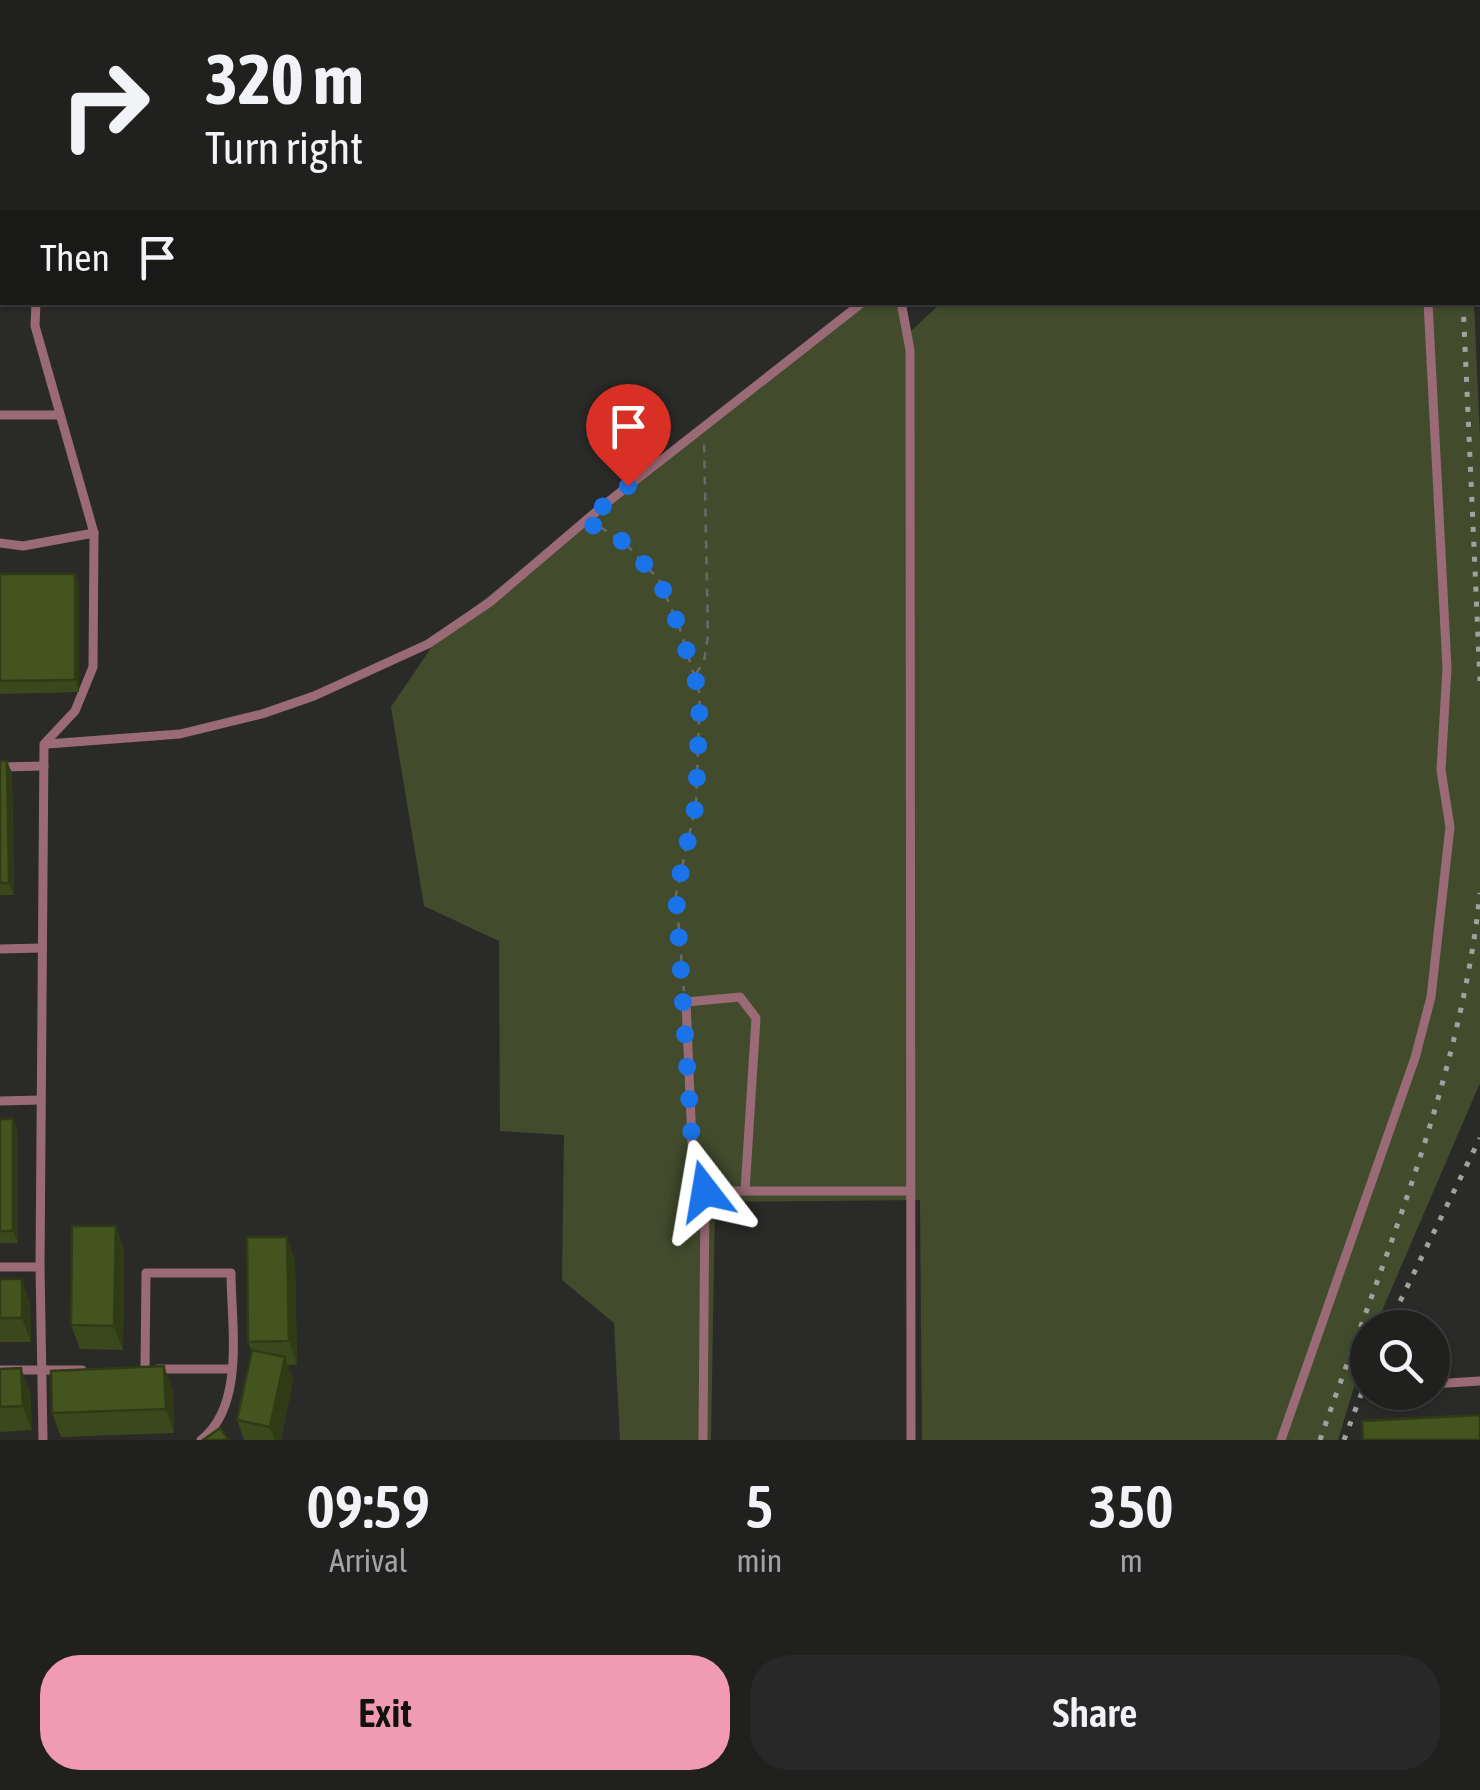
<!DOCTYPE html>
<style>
:root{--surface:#20201f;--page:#282828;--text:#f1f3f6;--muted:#a2a3a4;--line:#3d3e3d;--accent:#f19ab3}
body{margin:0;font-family:"Asap Condensed",sans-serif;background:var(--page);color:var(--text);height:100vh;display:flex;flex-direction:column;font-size:38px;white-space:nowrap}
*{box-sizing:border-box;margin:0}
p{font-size:32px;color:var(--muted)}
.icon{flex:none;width:55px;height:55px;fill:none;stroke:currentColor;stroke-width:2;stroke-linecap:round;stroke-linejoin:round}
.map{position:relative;height:1440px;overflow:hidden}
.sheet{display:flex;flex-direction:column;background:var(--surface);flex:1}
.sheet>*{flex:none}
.hud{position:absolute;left:0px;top:0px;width:1480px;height:305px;box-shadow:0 2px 8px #0004,0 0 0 2px var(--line);background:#20201f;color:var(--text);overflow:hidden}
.controls{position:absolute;left:1350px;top:1310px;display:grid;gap:20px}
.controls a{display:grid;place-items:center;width:100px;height:100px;border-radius:50%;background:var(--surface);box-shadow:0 2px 8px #0004,0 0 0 2px var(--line);font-size:50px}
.pin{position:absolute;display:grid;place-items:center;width:85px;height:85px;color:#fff;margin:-102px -42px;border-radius:50% 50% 50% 0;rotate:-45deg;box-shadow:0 0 10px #0007}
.pin .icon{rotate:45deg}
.me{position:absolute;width:110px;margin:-55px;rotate:346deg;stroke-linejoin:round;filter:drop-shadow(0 0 8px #0008)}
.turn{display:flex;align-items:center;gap:35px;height:210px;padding:0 40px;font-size:45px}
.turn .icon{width:130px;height:130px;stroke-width:2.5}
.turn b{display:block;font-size:70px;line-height:85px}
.then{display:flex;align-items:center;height:95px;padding:0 40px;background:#0003;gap:20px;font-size:38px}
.eta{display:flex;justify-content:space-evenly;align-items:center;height:170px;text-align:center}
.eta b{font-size:60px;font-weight:600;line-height:70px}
.button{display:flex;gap:20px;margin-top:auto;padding:20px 40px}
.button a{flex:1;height:115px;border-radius:40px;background:var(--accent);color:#111;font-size:40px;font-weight:600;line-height:115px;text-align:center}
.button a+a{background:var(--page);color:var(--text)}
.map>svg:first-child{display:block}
.green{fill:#424c2d}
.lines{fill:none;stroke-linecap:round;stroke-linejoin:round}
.path{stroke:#696968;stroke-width:2.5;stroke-dasharray:8 8;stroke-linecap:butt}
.service{stroke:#9a6a77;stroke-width:9}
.rail{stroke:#a1a2a0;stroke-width:5;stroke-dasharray:5 10;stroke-linecap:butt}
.wall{fill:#3a481b}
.shaded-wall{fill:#303b16}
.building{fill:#44541f;stroke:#303b16;stroke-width:2.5}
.route{stroke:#1a73e8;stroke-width:18;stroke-dasharray:0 32.4}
</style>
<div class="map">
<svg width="1480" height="1440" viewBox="0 0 1480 1440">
<rect width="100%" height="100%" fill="#2a2b29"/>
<!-- green -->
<g class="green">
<polygon points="1019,0 1462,0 1462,2 1021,2"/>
<polygon points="942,302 1474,303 1480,438 1480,1083 1375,1327 1368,1328 1367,1344 1338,1440 922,1440 920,1200 715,1202 711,1440 620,1440 614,1323 562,1280 564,1135 500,1131 499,941 424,906 391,707 441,633 863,303 906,303 911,331"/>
</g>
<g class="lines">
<!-- path -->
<g class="path">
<polyline points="600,527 624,542 659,580 680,629 700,695 696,804 676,894 684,991"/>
<polyline points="696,674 704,661 708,636 704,440"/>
</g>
<!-- service -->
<g class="service">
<polyline points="989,0 991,2"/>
<polyline points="1412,0 1413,2"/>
<polyline points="733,2 733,0"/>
<polyline points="1226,2 1229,0"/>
<polyline points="0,62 2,62"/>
<polyline points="901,302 910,350 911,1440"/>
<polyline points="0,415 59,415"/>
<polyline points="0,543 23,546 94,533"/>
<polyline points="47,744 180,734 262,714 314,696 428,644 490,602 604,505 863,302"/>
<polyline points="0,767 44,766"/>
<polyline points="0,949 42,948"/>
<polyline points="0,1101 41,1100"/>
<polyline points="705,1191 692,1142 686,1002 740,997 756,1018 745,1191"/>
<polyline points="0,1267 40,1267 44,744 75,711 93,667 94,533 35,326 36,302"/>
<polyline points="40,1267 43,1440"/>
<path d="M145,1369L146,1273H231C231,1324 246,1405 201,1440"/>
<polyline points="158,1369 230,1369"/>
<polyline points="0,1370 82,1370"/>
<polyline points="1432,1384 1480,1381"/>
<polyline points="703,1440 705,1191 910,1191"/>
<polyline points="1281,1440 1415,1058 1431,997 1450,827 1441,770 1447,668 1428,302"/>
</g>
<!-- rail -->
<g class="rail">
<polyline points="1449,0 1449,2"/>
<polyline points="1478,4 1480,59"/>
<polyline points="1463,302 1480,681"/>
<polyline points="1387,1328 1480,1138"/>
<path d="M1320,1440C1382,1261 1460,1083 1480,893"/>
<polyline points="1344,1440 1368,1376"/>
</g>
</g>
<!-- wall -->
<g class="wall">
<polygon points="0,574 75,574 79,586 79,692 0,694"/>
<polygon points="0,761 12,773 14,895 0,895"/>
<polygon points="0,1119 18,1131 18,1243 0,1243"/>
<polygon points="116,1226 124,1250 123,1350 80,1349 71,1325"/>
<polygon points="295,1260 297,1365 288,1365 293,1380 281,1440 244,1440 237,1420 252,1351 248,1342"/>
<polygon points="0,1279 30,1303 31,1342 0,1342"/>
<polygon points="0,1369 30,1392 32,1430 0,1432"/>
<polygon points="173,1390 174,1433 61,1437 52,1413"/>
</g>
<!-- shaded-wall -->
<g class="shaded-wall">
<polygon points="75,574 79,586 79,692 75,680"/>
<polygon points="7,761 12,773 14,895 9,883"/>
<polygon points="13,1119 18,1131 18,1243 13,1231"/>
<polygon points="116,1226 124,1250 123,1350 114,1326"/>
<polygon points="287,1237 295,1260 297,1365 289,1341"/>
<polygon points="22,1279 30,1303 31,1342 22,1318"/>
<polygon points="285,1357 293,1380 281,1440 275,1440 270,1427"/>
<polygon points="164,1366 173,1390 174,1433 166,1409"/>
<polygon points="21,1368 30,1392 32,1430 23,1406"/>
</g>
<!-- building -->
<g class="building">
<polygon points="0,574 75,574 75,680 0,681"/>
<polygon points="0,761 7,761 9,883 0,883"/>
<rect x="0" y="1119" width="13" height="112"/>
<polygon points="72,1226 116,1226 114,1326 71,1325"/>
<polygon points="247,1237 287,1237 289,1341 248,1342"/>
<rect x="0" y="1279" width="22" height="39"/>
<polygon points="252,1350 285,1357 270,1427 237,1420"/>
<polygon points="164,1366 166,1409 52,1413 51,1371"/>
<polygon points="21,1368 23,1406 0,1407 0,1369"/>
<polygon points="1480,1415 1480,1440 1363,1440 1362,1421"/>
<polygon points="220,1428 229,1440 203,1440"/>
</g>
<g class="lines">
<!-- route -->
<polyline class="route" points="628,486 585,521 624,542 659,580 680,629 700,695 696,804 676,894 692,1142 705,1191"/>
</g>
</svg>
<div class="controls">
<a><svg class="icon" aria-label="search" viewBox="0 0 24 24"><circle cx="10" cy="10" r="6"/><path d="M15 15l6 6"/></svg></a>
</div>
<div class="pin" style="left:628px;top:486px;background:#d93025"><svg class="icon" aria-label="arrive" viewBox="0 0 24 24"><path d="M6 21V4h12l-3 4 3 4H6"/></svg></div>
<svg class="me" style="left:705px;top:1191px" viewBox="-20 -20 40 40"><path d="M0-17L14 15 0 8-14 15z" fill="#1a73e8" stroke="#fff" stroke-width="4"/></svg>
<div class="hud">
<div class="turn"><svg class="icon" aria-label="right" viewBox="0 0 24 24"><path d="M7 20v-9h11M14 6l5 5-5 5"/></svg><div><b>320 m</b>Turn right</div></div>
<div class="then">Then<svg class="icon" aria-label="arrive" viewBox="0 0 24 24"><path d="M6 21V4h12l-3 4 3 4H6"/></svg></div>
</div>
</div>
<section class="sheet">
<div class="eta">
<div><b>09:59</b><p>Arrival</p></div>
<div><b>5</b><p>min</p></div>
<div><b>350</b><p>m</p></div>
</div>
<div class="button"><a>Exit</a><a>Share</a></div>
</section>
